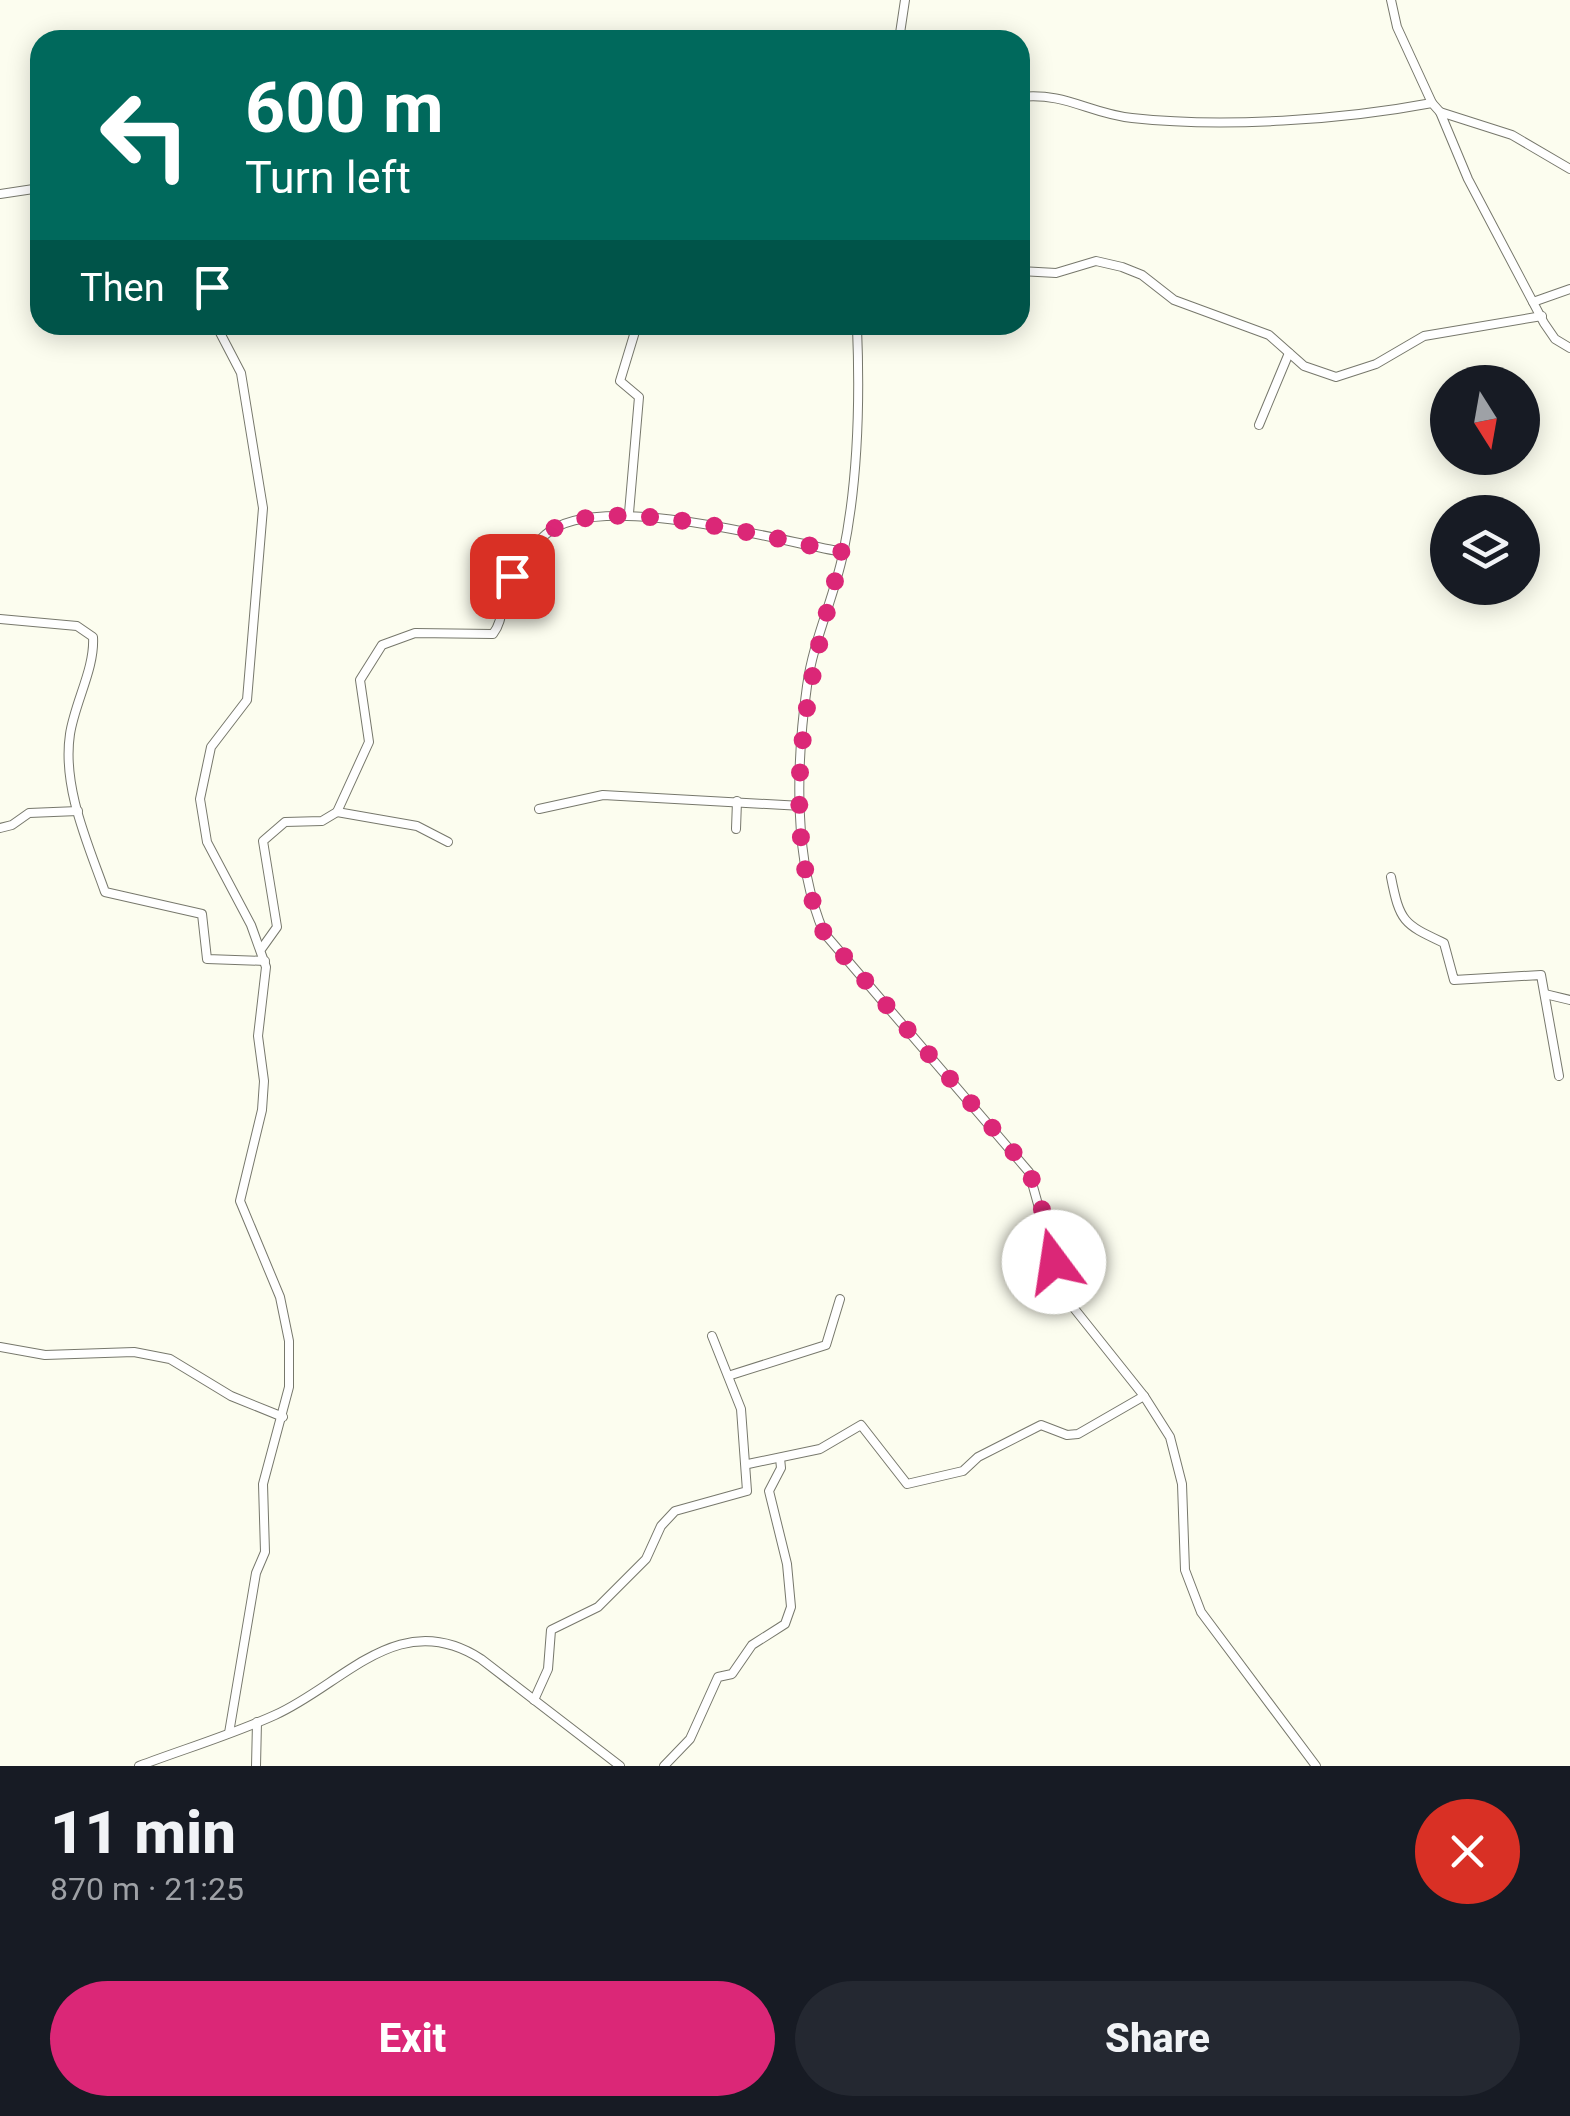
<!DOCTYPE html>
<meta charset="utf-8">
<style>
:root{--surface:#171b24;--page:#242831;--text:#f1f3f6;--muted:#9ea1a6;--accent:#db2777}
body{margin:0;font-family:Roboto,sans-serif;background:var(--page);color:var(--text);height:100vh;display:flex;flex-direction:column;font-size:38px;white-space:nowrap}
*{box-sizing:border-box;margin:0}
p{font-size:32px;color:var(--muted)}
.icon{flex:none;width:55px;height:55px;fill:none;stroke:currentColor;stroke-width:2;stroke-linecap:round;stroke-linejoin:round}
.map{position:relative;height:1766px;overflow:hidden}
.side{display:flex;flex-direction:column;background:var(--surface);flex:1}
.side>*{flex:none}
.top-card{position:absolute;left:30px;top:30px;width:1000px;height:305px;border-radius:30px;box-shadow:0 5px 25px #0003;background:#00695c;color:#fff;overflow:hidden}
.needle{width:65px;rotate:169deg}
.buttons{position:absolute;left:1430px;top:365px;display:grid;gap:20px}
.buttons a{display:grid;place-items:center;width:110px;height:110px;border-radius:50%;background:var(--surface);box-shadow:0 5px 25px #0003;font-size:50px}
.pin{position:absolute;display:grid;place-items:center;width:85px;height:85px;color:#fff;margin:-42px;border-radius:20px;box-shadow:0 5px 15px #0006}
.me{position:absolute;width:110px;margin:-55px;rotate:346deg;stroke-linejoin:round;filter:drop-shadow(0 0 8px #0008)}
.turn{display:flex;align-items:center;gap:35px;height:210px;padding:0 50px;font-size:45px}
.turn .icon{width:130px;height:130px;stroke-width:2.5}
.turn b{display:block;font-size:70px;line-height:85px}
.then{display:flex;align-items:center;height:95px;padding:0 50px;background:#0003;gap:20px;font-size:38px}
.round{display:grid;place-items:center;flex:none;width:105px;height:105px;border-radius:52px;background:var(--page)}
.overview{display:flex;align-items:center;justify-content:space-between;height:170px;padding:0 50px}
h1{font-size:60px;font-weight:800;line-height:75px}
.cta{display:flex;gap:20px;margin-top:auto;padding:20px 50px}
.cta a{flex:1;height:115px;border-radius:60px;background:var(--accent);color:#fff;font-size:40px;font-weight:800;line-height:115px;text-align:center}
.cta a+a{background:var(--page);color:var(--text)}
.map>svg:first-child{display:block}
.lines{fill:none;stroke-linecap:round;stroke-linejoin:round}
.minor-casing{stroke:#77786c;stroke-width:10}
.minor{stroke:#fff;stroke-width:8}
.route{stroke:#db2777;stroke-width:18;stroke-dasharray:0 32.4}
</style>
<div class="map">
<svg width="1570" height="1766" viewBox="0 0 1570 1766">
<rect width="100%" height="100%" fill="#fcfdef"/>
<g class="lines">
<!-- minor casing -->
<g class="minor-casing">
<g id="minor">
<polyline points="1391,0 1397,27 1432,103"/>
<polyline points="899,40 905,0"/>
<path d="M1020,97C1066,92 1090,114 1132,118C1224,128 1342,120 1432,103L1440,112L1512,135L1570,169"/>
<polyline points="1440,112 1468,179 1544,323 1555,339 1570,348"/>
<polyline points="0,194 40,188"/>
<polyline points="1020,271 1056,273 1096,261 1122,267 1142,275 1174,300 1269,335 1304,366 1336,377 1376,364 1424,336 1542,316"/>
<polyline points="1533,302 1570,289"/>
<polyline points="216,325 241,373 263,508 247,700 211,747 200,799 207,842 251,925 266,967 258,1036 264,1081 262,1110 240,1201 280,1297 289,1341 289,1387 263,1484 265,1552 256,1573 229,1733"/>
<polyline points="818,325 857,325"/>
<path d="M898,325L857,327C860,400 858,482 843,554C834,598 813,641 807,686C796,764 793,861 824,933L1029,1172L1054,1262L1073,1307L1144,1396L1170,1437L1182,1484L1185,1570L1201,1612L1316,1766"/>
<polyline points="1259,425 1289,353"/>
<polyline points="629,513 639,397 620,381 637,325"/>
<path d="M0,619L77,626L93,637C95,668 75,702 70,734C62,787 88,844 105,892L202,914L207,959L265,961"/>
<polyline points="539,809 603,795 802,806"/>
<polyline points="337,812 417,826 448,842"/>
<polyline points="0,828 12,825 29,813 78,811"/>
<polyline points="736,829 737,801"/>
<path d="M1391,877C1400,923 1404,924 1444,943L1454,980L1541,975L1559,1076"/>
<path d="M262,948L277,927L263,841L285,822L322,821L337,812L369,742L360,680L382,645L415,633L493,634C503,621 501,606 506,591C513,570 529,549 545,535C596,488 777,541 843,552"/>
<polyline points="1545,994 1570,1000"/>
<polyline points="0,1347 45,1355 134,1352 170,1359 231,1396 283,1417"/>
<polyline points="731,1375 826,1345 840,1299"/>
<polyline points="748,1464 820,1449 861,1425 907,1484 963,1471 978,1457 1041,1425 1067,1435 1078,1434 1144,1396"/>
<polyline points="534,1700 548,1669 551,1630 598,1607 646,1559 661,1526 675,1511 747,1491 741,1409 712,1336"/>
<path d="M139,1766C184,1749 231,1735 275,1715C344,1684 399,1606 481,1659L620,1766"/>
<polyline points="256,1766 257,1722"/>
<polyline points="664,1766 690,1739 718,1677 732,1674 752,1645 785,1624 791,1607 787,1564 769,1491 781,1468 780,1458"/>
</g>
</g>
<!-- minor -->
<use href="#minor" class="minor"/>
</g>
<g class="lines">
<!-- route -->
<path class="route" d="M512,576C523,560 535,540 553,529C613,493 773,540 843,552C810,670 774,816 824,933L1022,1162L1037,1188L1054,1262"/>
</g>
</svg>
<div class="buttons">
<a><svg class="needle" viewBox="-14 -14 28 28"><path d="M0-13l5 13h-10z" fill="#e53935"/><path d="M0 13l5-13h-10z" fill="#9ea1a6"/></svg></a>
<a><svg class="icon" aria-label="layers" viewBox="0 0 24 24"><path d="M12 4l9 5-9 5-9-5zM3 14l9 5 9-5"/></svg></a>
</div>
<div class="pin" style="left:512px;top:576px;background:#d93025"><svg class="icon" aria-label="arrive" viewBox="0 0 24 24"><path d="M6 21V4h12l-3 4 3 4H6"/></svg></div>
<svg class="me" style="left:1054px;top:1262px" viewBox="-20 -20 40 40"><circle r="19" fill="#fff"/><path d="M0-13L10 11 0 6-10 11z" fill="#db2777"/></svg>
<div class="top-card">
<div class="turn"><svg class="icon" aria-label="left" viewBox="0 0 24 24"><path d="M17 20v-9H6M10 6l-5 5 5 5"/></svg><div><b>600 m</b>Turn left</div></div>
<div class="then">Then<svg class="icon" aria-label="arrive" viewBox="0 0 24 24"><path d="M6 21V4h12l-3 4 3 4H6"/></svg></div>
</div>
</div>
<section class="side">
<div class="overview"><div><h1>11 min</h1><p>870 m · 21:25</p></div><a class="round" style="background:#d93025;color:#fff"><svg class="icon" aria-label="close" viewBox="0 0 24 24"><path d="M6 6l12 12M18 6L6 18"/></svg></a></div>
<div class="cta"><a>Exit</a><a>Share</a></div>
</section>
